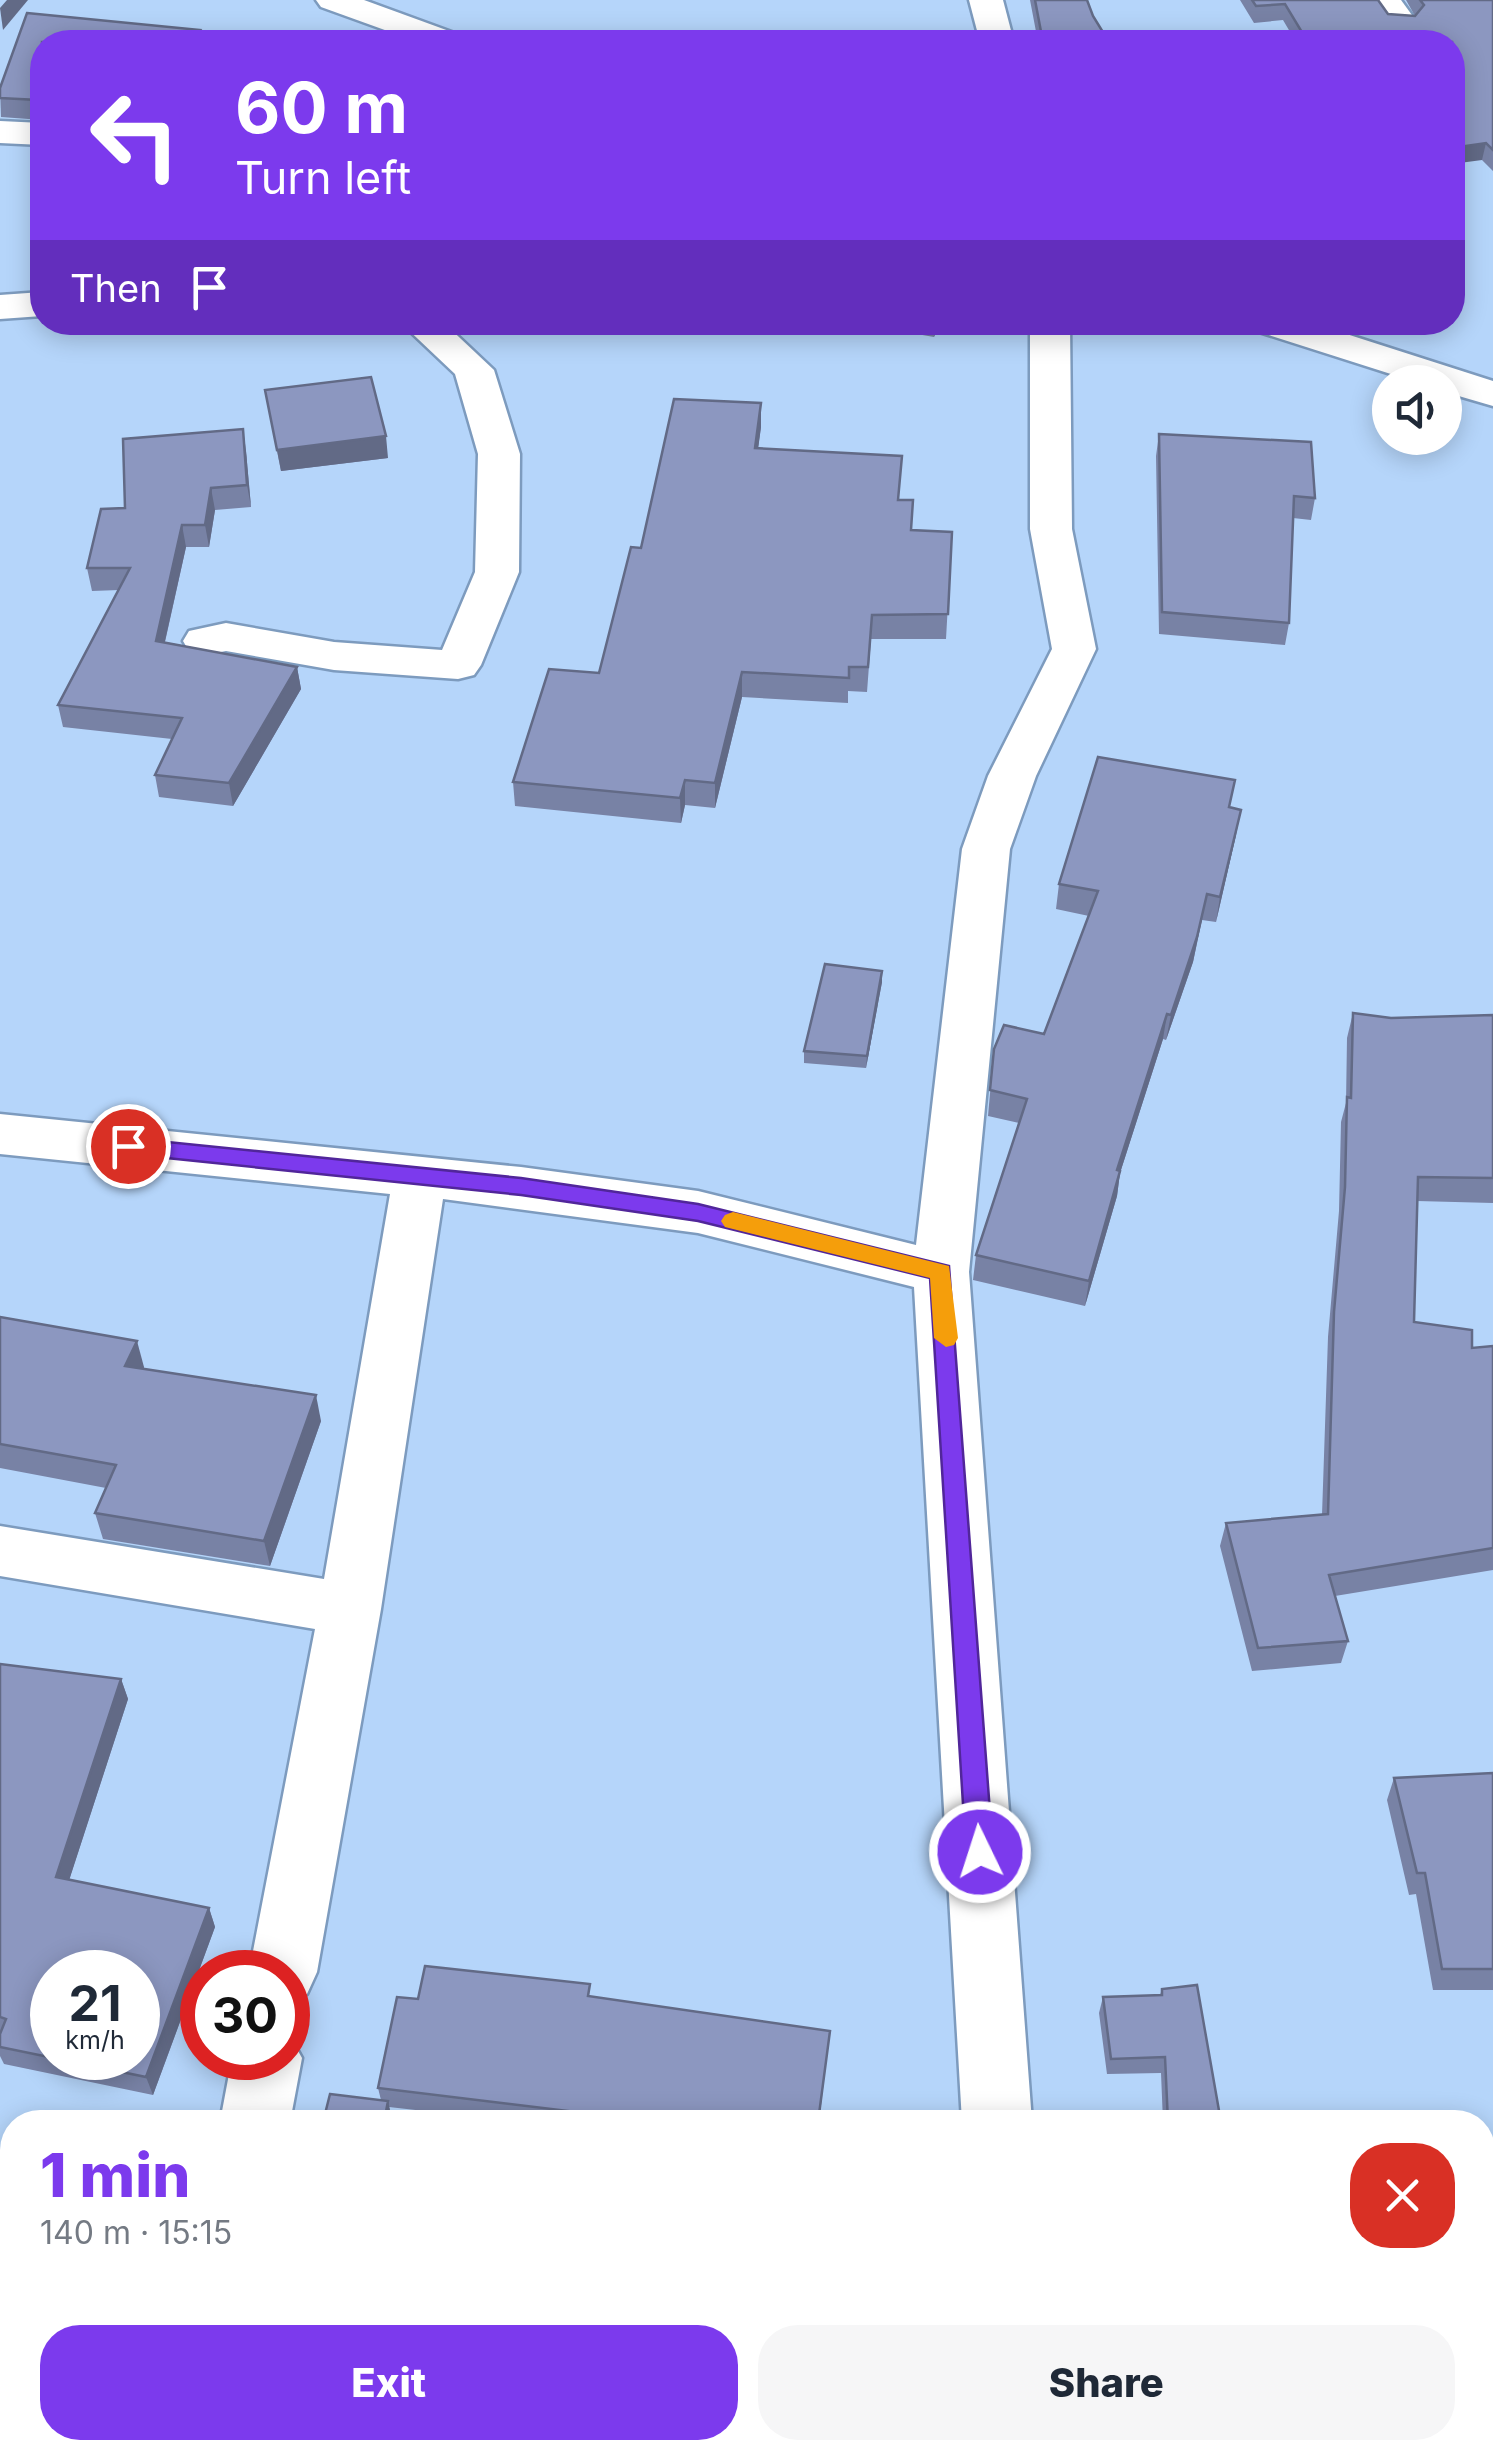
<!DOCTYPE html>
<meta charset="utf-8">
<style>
:root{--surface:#fff;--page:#f6f6f7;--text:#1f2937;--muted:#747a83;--accent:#7c3aed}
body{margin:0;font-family:Inter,sans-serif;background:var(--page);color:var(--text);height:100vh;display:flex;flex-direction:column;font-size:38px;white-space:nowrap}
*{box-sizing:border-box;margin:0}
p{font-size:32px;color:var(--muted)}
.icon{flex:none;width:55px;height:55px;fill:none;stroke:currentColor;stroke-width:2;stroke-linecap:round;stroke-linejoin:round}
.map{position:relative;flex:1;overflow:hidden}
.drawer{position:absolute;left:0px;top:2110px;width:1495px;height:350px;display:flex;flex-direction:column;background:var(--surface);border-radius:40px 40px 0 0;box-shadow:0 5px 25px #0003}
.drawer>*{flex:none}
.top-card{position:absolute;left:30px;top:30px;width:1435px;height:305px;border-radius:40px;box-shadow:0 5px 25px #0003;background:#7c3aed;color:#fff;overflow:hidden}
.tools{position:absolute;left:1372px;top:365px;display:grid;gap:20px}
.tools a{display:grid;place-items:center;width:90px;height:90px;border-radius:50%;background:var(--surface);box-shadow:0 5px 25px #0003;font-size:50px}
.speed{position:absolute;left:30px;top:1950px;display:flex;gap:20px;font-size:50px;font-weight:700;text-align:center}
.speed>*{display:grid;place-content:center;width:130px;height:130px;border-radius:50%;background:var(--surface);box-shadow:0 5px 25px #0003;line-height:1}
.speed small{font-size:25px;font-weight:400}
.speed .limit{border:15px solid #d22;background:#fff;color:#111}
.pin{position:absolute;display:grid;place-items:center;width:85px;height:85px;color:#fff;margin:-42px;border:5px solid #fff;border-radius:50%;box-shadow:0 2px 10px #0007}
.me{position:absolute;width:110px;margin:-55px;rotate:356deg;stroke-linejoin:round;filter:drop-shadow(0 0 8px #0008)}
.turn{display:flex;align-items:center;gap:35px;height:210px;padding:0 40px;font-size:45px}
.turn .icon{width:130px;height:130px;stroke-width:2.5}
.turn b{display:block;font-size:70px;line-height:85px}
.then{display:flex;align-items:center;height:95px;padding:0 40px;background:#0003;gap:20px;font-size:38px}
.round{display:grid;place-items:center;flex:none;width:105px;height:105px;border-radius:40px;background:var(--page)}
.overview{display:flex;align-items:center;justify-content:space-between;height:170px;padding:0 40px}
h1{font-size:60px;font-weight:800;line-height:75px;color:var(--accent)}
.cta{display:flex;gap:20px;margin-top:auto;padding:20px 40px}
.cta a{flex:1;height:115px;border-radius:40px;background:var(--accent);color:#fff;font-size:40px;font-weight:800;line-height:115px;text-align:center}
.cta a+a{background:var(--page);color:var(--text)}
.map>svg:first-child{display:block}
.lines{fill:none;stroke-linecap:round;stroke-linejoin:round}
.minor-casing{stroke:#7d9bbe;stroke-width:5}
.minor{fill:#fff;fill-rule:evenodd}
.wall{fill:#7882a5}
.shaded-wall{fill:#626a86}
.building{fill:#8c97c0;stroke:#626a86;stroke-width:2.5;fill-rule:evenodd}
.route{fill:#7c3aed;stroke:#51269a;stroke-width:2.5}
.slow{fill:#f59e0b}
</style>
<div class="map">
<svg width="1493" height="2460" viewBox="0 0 1493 2460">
<rect width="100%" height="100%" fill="#b5d5fa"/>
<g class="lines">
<!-- minor casing -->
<g class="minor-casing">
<g id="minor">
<polygon points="316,0 364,0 460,35 465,42 418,42 321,7"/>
<polygon points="969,0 1003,0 1014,42 980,42"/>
<polygon points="1367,0 1401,0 1417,22 1412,29 1388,29"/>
<polygon points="0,121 42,123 42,145 0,143"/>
<polygon points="42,292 42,316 0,319 0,295"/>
<polygon points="400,322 443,322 494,370 520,454 519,572 481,665 474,675 458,679 334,670 226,651 205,655 189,651 183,641 189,631 226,623 334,642 442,650 475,572 478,454 455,374"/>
<polygon points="1030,322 1070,322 1072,529 1096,649 1036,776 1010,849 969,1272 1032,2122 962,2122 914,1287 698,1233 443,1199 381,1609 317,1972 307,1994 288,2002 288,1972 249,1972 315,1629 0,1576 0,1526 324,1579 390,1194 0,1154 0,1114 521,1167 698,1191 916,1245 962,849 988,776 1052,649 1030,529"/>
<polygon points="1248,322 1309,322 1493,381 1493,406 1445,392 1445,382 1416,382 1253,330"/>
<polygon points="288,2033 302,2058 290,2122 220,2122 232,2058 288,2058"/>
<polygon points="156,2448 232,2448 230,2460 154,2460"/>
<polygon points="953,2448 1029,2448 1028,2460 952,2460"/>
</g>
</g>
<!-- minor -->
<use href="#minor" class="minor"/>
</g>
<!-- wall -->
<g class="wall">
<polygon points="1030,0 1087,0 1093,16 1109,42 1038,42"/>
<polygon points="1240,0 1378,0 1388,14 1415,16 1406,0 1493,0 1493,171 1482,160 1452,42 1296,42 1283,20 1254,23"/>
<polygon points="42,42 42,120 1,117 0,88"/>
<polygon points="847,322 940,322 934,337"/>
<polygon points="265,390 388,458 281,471"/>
<polygon points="761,403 761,427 758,448 899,500 912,530 952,532 946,639 871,639 867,692 848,691 848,703 742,697 715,808 685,805 681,823 515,806 513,782 599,673 641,548"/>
<polygon points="1159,434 1315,498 1311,520 1293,518 1289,623 1285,645 1159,634 1156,456"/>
<polygon points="246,451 251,507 215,510 209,547 186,547 165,642 297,667 301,689 233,806 159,797 155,775 172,739 63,727 58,705 119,590 92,591 87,568 125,508"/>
<polygon points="1230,808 1236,835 1216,922 1202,920 1193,962 1166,1040 1163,1039 1120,1173 1117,1196 1085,1306 973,1280 976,1255 1019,1123 988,1116 994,1049 1044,1034 1089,916 1056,909 1059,884"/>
<polygon points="882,971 882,982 866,1068 804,1063 804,1051"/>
<polygon points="1353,1013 1391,1018 1493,1015 1493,1203 1417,1201 1414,1322 1472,1348 1493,1346 1493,1570 1335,1596 1348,1641 1341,1663 1252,1671 1220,1546 1226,1523 1322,1515 1328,1337 1339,1211 1341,1122 1346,1103 1347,1038"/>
<polygon points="0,1317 144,1367 144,1369 321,1421 270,1566 103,1539 95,1513 106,1488 0,1468"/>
<polygon points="0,1664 121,1679 128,1699 69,1880 209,1908 215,1927 153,2095 4,2064 0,2056"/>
<polygon points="1493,1773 1493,1990 1433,1990 1416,1894 1409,1895 1387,1800 1394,1778"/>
<polygon points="1162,1989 1221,2122 1163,2122 1161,2073 1107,2074 1099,2013 1103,1997 1160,1995"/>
<polygon points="591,1997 830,2031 819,2122 521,2122 389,2107 390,2110 381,2100 378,2088 418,1999"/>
<polygon points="294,2448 836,2448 835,2456 802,2453"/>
<polygon points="1140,2448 1272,2448 1274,2460 1141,2460"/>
</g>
<!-- shaded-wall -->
<g class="shaded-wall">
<polygon points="7,0 28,0 3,30 0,8"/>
<polygon points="200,30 202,42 191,42"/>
<polygon points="1486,143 1482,160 1452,164 1452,148"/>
<polygon points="935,322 940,322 934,337"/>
<polygon points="761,403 761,427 755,472 755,448"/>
<polygon points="243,429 246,451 251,507 247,485"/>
<polygon points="386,436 388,458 281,471 277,450"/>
<polygon points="211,488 215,510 209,547 205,525"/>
<polygon points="182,525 186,547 160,663 156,641"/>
<polygon points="297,667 301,689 233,806 229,783"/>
<polygon points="742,672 742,697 715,808 715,783"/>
<polygon points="685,780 685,805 681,823 680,798"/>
<polygon points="1241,810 1236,835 1216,922 1220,897"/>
<polygon points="1207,894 1193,962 1166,1040 1171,1015"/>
<polygon points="882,971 882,982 866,1068 867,1056"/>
<polygon points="1167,1014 1163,1039 1120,1173 1117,1196 1085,1306 1089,1281 1117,1170"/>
<polygon points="137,1341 144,1367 133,1393 125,1366"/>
<polygon points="316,1395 321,1421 270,1566 264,1541"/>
<polygon points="121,1679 128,1699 64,1896 56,1877"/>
<polygon points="209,1908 215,1927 153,2095 146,2077"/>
<polygon points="388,2101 390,2110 388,2122 384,2122"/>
</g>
<!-- building -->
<g class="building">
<polygon points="1035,0 1087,0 1093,16 1109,42 1043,42"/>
<polygon points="1252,0 1378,0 1388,14 1415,16 1424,5 1420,0 1493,0 1493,150 1486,143 1452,148 1452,42 1320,42 1317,38 1306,39 1285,4 1256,6"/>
<polygon points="27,13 200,30 191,42 42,42 42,106 38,100 0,98 0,88"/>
<polygon points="371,377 386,436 277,450 265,390"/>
<polygon points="674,399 761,403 755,448 902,456 898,500 913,500 911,530 952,532 948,614 872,615 868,667 849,667 849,678 742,672 715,783 685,780 680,798 513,782 549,669 599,673 631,547 641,548"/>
<polygon points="243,429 247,485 211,488 205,525 182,525 156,641 297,667 229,783 155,775 182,718 58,705 130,568 87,568 101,509 125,508 123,439"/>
<polygon points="1159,434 1311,442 1315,498 1294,496 1289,623 1162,612"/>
<polygon points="1098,757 1235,780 1229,807 1241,810 1220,897 1207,894 1197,937 1171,1015 1167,1014 1117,1170 1120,1171 1089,1281 976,1255 1027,1099 990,1090 994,1049 1004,1025 1044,1034 1098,891 1059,884"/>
<polygon points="825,964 882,971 867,1056 804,1051"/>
<polygon points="1353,1013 1391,1018 1493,1015 1493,1178 1418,1177 1414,1322 1472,1330 1472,1348 1493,1346 1493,1548 1329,1575 1348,1641 1258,1648 1226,1523 1328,1514 1334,1312 1345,1187 1347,1097 1351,1098"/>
<polygon points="0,1317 137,1341 125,1366 316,1395 264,1541 95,1513 116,1465 0,1444"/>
<path d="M0,1664L121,1679L56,1877L209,1908L146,2077L0,2047V2034L6,2019L0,2017ZM52,1972H138V2058H52Z"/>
<polygon points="1493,1773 1493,1969 1442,1969 1425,1873 1417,1873 1394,1778"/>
<polygon points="425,1966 590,1984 588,1996 830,2031 818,2122 608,2122 591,2120 593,2114 378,2088 397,1997 418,1999"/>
<polygon points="1197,1985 1221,2122 1168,2122 1165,2057 1111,2059 1103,1997 1162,1995 1162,1989"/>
<polygon points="330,2094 388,2101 384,2122 323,2122"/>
<polygon points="294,2448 801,2448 800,2460 292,2460"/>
<polygon points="1146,2448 1272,2448 1274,2460 1147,2460"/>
</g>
<!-- route -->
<polygon class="route" points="128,1138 521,1178 698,1204 949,1266 993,1852 989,1860 980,1864 970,1860 966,1852 930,1278 698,1221 521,1195 128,1154 117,1146"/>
<!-- slow -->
<polygon class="slow" points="733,1212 949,1266 958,1338 954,1345 946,1347 934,1338 930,1278 725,1227 721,1221 725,1215"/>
</svg>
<div class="tools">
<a><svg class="icon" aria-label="sound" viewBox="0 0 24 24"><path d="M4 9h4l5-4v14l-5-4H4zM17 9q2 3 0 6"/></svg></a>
</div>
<div class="speed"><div>21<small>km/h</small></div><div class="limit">30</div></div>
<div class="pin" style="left:128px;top:1146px;background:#d93025"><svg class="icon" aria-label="arrive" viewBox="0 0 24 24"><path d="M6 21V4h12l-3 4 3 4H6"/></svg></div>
<svg class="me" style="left:980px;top:1852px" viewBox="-20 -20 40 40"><circle r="17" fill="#7c3aed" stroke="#fff" stroke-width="3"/><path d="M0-11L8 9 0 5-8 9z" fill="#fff"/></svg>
<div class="top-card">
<div class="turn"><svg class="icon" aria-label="left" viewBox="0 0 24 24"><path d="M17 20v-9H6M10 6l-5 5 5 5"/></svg><div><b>60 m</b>Turn left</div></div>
<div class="then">Then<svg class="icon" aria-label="arrive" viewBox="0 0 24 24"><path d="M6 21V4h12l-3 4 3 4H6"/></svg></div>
</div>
<section class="drawer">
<div class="overview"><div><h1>1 min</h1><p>140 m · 15:15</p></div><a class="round" style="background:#d93025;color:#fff"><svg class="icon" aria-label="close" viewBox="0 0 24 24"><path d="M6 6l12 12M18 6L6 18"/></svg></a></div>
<div class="cta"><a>Exit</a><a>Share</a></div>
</section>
</div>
